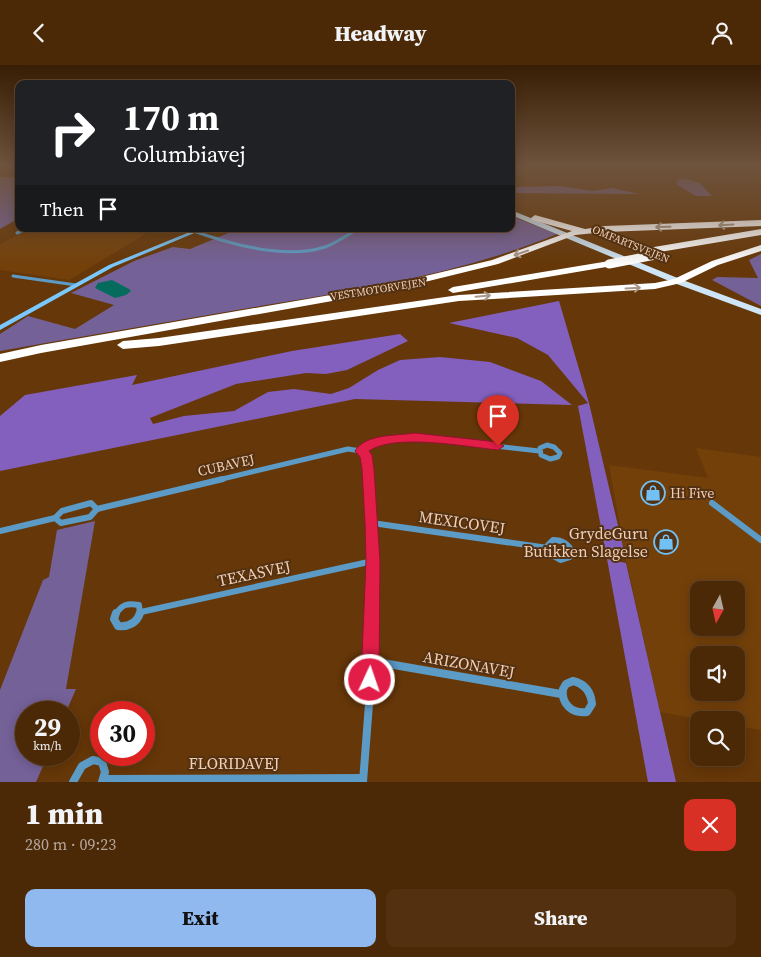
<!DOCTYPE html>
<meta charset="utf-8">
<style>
:root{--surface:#4c2906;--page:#533110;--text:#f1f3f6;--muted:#b2a69b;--line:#634528;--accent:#90b9f0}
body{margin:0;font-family:"Source Serif 4",serif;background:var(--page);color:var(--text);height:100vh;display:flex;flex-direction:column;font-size:19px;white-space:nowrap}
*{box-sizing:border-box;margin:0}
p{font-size:16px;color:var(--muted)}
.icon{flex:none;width:28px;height:28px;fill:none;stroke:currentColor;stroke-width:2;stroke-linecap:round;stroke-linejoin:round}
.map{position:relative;height:717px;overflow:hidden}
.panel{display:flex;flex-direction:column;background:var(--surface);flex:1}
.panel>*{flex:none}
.top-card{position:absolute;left:15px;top:15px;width:500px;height:152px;border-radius:10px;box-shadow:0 2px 12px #0003,0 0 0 1px var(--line);background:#202124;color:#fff;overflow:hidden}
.needle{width:32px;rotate:188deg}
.tools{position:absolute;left:690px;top:516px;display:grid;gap:10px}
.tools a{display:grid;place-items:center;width:55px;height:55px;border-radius:10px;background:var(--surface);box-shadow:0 2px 12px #0003,0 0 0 1px var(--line);font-size:25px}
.speed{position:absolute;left:15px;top:636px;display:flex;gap:10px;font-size:25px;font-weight:700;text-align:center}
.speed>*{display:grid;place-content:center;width:65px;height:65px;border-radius:50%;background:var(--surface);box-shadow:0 2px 12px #0003,0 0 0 1px var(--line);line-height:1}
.speed small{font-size:12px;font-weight:400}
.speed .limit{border:8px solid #d22;background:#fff;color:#111}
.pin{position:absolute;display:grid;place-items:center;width:42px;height:42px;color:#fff;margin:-51px -21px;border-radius:50% 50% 50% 0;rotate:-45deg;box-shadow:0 0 5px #0007}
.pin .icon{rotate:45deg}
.me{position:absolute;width:55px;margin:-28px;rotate:3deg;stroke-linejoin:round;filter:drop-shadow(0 0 4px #0008)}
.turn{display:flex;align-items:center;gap:18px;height:105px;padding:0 25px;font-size:22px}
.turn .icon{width:65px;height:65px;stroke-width:2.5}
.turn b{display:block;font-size:35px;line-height:42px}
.then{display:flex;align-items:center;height:48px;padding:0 25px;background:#0003;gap:10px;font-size:19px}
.round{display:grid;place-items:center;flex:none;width:52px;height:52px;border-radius:10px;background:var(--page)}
.headline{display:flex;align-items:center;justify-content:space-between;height:85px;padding:0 25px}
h1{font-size:30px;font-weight:800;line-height:38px}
.action{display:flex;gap:10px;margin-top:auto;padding:10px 25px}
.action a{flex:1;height:58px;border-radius:10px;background:var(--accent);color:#111;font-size:20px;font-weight:800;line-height:58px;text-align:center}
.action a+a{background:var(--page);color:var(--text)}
header{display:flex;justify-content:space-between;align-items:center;height:65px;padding:0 25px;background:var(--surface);font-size:22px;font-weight:800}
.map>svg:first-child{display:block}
.built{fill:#73400a;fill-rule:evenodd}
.green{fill:#746198}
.forest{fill:#8360bd}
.water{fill:#056b5d}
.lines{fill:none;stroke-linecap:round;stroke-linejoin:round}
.street-far3{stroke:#5c9bc6;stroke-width:3}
.street-far2{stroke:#5c9bc6;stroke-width:5}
.street-far1{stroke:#5c9bc6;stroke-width:6}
.street{stroke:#5c9bc6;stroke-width:8}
.secondary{fill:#79c9ff;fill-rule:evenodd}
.primary{fill:#cde5f6;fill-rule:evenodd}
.highway{fill:#fff;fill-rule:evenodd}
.highway-bridge{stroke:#fff;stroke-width:9}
.oneway{stroke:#a99889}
.route{fill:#e11d48;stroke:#92132f}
.labels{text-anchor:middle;stroke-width:4;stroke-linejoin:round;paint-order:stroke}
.far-street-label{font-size:11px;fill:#f1cdb2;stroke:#533113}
.street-label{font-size:14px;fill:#f1cdb2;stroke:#533113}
.poi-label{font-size:14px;fill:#f1cdb2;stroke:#533113;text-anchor:start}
.near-street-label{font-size:16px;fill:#f1cdb2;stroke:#533113}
.near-poi-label{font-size:16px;fill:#f1cdb2;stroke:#533113;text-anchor:end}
</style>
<header><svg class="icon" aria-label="back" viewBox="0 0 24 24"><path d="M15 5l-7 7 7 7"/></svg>Headway<svg class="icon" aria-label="person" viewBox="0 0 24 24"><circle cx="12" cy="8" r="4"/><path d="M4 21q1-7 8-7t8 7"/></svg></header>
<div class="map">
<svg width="761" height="717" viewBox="0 0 761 717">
<rect width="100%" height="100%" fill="#663708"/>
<!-- built -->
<g class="built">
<polygon points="39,164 111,164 146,169 69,215 0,205 0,179 18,170"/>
<path d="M696,383L761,392V665L736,661V655H703L660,647L625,490L609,400L708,413ZM699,525H736V562H699ZM699,590H736V628H699Z"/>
</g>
<!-- green -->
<g class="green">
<polygon points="0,112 19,112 19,153 0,164"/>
<polygon points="686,114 700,118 712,131 696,131 676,119 678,115"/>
<polygon points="560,121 593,126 612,123 639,129 511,128 511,122"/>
<path d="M511,151L557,169C466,207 369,223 272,239C181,255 91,270 0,286V269L28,251L75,264L114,240L71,228L134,196L173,182L190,184L238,164H511Z"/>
<polygon points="761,189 761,241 712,215 717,212 758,213 749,195"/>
<polygon points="95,456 66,624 76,624 66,647 26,648 26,690 48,690 36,717 0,717 0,625 43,515 49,512 57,465"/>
</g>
<!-- forest -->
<g class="forest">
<polygon points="559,236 589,338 625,490 606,489 578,341 588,338 548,290 517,273 449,258"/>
<polygon points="400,269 408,276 347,305 326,309 306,308 236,319 150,353 153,359 184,351 234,346 268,327 294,324 331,329 349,323 378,305 400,295 440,292 490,297 541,316 572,340 355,334 0,406 0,351 25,330 137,310 132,320 292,286"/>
<polygon points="607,494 626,498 676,717 648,717"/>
</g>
<!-- water -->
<polygon class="water" points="112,215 129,224 131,226 126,230 115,233 95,223 98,218"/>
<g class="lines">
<!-- street-far3 -->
<g class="street-far3">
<path d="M188,164C226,178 285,195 325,182C336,178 346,171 356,165"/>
<polyline points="354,164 363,166 369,164"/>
<polyline points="17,168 27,164"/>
<polyline points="13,211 76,220"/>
</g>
<!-- street-far2 -->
<g class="street-far2">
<polygon points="547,380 554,382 560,388 558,392 550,394 541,390 540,383"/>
<polyline points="361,386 366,390 369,415"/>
<polyline points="361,386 373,378 415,372 539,386"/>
<polyline points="218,415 348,384 361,386"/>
</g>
<!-- street-far1 -->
<g class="street-far1">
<polyline points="369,414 372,549"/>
<polygon points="91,438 97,444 90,452 61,458 55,453 62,446"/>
<polyline points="712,438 761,475"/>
<polyline points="97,444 223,414"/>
<polyline points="372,458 548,483"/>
<polyline points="0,466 55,453"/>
<path d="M553,475C562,475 568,478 572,487L570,492L561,495L550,489L548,480Z"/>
<polyline points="141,547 373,496"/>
<path d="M116,549C122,539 128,538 139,540L140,549"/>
</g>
<!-- street -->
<g class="street">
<path d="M116,548L114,554L118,561C128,562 137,558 140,548"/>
<polyline points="371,596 561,629"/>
<path d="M573,616C585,619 591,627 592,639L587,647C572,649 561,639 563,624L566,619Z"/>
<polyline points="104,714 363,713"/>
<polyline points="73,717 82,701 93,695 102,697 105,707 102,717"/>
<polyline points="363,717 369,639 372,548"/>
</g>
<!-- secondary -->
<polygon class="secondary" points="197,164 204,164 113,202 0,265 0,260 109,200"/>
<!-- primary -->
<polygon class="primary" points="511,145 680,214 761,244 761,250 674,218 511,150"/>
<!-- highway -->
<g class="highway">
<polygon points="535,150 585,164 605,161 761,155 761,161 605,167 575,170 498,199 388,226 41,288 0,297 0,289 41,280 388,220 492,195 572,166 532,155 531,153"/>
<polygon points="761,164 761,170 648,189 643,186 648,183"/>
<polygon points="761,180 761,186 718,200 681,218 655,224 459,236 159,281 123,284 117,280 123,276 159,273 459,230 655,218 674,214 712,196"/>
<polygon points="609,196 614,199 612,201 453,228 448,225 453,222"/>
</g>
<!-- highway-bridge -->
<polyline class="highway-bridge" points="609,199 655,190"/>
</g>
<!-- one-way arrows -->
<defs><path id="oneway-shaft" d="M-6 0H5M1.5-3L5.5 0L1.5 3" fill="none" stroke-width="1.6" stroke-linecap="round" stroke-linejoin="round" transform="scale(1.25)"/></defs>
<g class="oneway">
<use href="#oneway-shaft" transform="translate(726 160) rotate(177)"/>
<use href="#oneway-shaft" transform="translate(663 162) rotate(179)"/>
<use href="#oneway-shaft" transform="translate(521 188) rotate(161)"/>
<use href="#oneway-shaft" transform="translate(633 223) rotate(-3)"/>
<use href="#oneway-shaft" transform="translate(483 231) rotate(-5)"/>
</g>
<!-- sky -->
<linearGradient id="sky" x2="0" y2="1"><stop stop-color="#381e04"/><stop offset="0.5" stop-color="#6e533d"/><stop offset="1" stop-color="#6e533d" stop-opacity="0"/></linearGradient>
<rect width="761" height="201" fill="url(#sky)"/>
<!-- route -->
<path class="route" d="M415,368L498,377L504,381L498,385C467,382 395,368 369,386L372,390L374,404L380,496L379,615L376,621L370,624L364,621L361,615L366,496L365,458L362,404L360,392L355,386C366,368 397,371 415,368Z"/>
<!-- icons -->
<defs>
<g id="shop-ring" transform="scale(1.25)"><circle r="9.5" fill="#533113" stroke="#72c1f5" stroke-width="1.5"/><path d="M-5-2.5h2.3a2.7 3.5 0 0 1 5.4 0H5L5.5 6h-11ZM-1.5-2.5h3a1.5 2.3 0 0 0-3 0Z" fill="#72c1f5"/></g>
</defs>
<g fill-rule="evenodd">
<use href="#shop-ring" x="653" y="428"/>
<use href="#shop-ring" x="666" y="477"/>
</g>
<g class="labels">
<!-- far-street labels -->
<g class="far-street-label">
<text transform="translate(631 179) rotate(22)" y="4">OMFARTSVEJEN</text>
<text transform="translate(378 224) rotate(-9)" y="4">VESTMOTORVEJEN</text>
</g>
<!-- street labels -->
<g class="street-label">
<text transform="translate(226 400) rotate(-13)" y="5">CUBAVEJ</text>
</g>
<!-- poi labels -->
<g class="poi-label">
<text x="670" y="433">Hi Five</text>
</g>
<!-- near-street labels -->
<g class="near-street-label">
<text transform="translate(462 457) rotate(8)" y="6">MEXICOVEJ</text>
<text transform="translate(254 508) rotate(-12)" y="6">TEXASVEJ</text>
<text transform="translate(469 599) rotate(10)" y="6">ARIZONAVEJ</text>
<text x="234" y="704">FLORIDAVEJ</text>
</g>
<!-- near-poi labels -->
<g class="near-poi-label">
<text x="648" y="474">GrydeGuru<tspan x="648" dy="18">Butikken Slagelse</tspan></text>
</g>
</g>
</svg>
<div class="tools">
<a><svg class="needle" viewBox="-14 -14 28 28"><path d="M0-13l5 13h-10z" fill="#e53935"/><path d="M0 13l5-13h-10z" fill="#b2a69b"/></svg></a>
<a><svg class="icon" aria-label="sound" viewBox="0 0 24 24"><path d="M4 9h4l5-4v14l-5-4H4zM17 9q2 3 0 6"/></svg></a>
<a><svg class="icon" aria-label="search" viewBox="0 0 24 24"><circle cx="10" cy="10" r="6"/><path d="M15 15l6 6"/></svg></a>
</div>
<div class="speed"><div>29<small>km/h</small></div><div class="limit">30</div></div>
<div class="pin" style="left:498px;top:381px;background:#d93025"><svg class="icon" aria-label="arrive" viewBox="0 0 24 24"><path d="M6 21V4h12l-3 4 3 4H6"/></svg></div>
<svg class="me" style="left:370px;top:615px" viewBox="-20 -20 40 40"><circle r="17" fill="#e11d48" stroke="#fff" stroke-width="3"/><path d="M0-11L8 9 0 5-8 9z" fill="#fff"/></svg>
<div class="top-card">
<div class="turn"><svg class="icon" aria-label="right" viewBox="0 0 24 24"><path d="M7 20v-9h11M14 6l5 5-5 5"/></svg><div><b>170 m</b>Columbiavej</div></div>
<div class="then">Then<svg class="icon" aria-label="arrive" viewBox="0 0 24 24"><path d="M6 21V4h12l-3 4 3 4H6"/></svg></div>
</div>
</div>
<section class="panel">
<div class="headline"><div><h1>1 min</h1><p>280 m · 09:23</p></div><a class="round" style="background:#d93025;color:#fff"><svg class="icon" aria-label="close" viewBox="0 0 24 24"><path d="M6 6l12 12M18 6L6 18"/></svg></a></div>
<div class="action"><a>Exit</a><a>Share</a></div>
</section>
